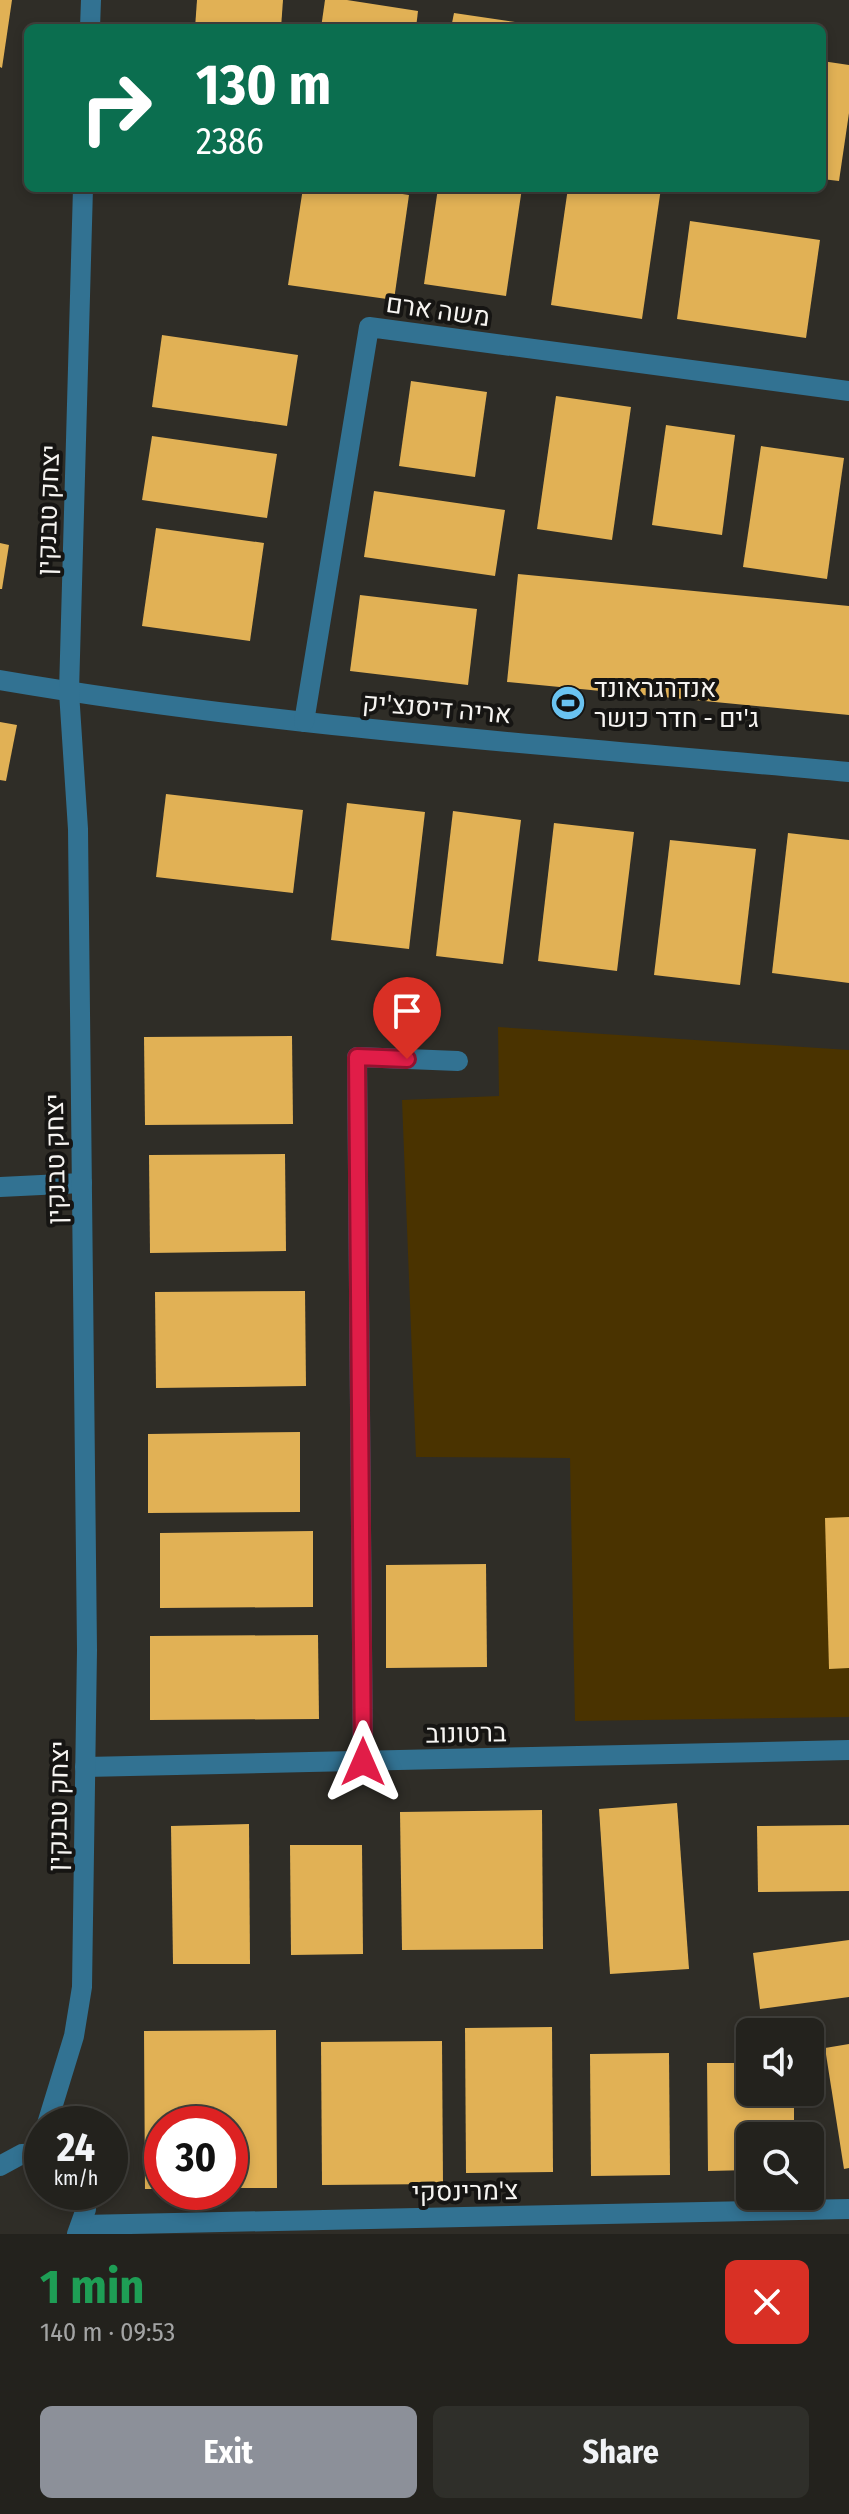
<!DOCTYPE html>
<meta charset="utf-8">
<style>
:root{--surface:#23221d;--page:#2f2f2a;--text:#f1f3f6;--muted:#a3a4a4;--line:#403f3b;--accent:#8c9099}
body{margin:0;font-family:"Fira Sans Condensed",Heebo,sans-serif;background:var(--page);color:var(--text);height:100vh;display:flex;flex-direction:column;font-size:30px;white-space:nowrap}
*{box-sizing:border-box;margin:0}
p{font-size:26px;color:var(--muted)}
.icon{flex:none;width:44px;height:44px;fill:none;stroke:currentColor;stroke-width:2;stroke-linecap:round;stroke-linejoin:round}
.map{position:relative;height:2234px;overflow:hidden}
.details{display:flex;flex-direction:column;background:var(--surface);flex:1}
.details>*{flex:none}
.guide{position:absolute;left:24px;top:24px;width:802px;height:168px;border-radius:12px;box-shadow:0 4px 12px #0003,0 0 0 2px var(--line);background:#0b6e4f;color:#fff;overflow:hidden}
.fabs{position:absolute;left:736px;top:2018px;display:grid;gap:16px}
.fabs a{display:grid;place-items:center;width:88px;height:88px;border-radius:12px;background:var(--surface);box-shadow:0 4px 12px #0003,0 0 0 2px var(--line);font-size:40px}
.speed{position:absolute;left:24px;top:2106px;display:flex;gap:16px;font-size:40px;font-weight:700;text-align:center}
.speed>*{display:grid;place-content:center;width:104px;height:104px;border-radius:50%;background:var(--surface);box-shadow:0 4px 12px #0003,0 0 0 2px var(--line);line-height:1}
.speed small{font-size:20px;font-weight:400}
.speed .limit{border:12px solid #d22;background:#fff;color:#111}
.pin{position:absolute;display:grid;place-items:center;width:68px;height:68px;color:#fff;margin:-82px -34px;border-radius:50% 50% 50% 0;rotate:-45deg;box-shadow:0 0 8px #0007}
.pin .icon{rotate:45deg}
.me{position:absolute;width:88px;margin:-44px;rotate:0deg;stroke-linejoin:round;filter:drop-shadow(0 0 6px #0008)}
.turn{display:flex;align-items:center;gap:28px;height:168px;padding:0 40px;font-size:36px}
.turn .icon{width:104px;height:104px;stroke-width:2.5}
.turn b{display:block;font-size:56px;line-height:68px}
.round{display:grid;place-items:center;flex:none;width:84px;height:84px;border-radius:12px;background:var(--page)}
.head{display:flex;align-items:center;justify-content:space-between;height:136px;padding:0 40px}
h1{font-size:48px;font-weight:700;line-height:60px;color:#1e9e55}
.cta{display:flex;gap:16px;margin-top:auto;padding:16px 40px}
.cta a{flex:1;height:92px;border-radius:12px;background:var(--accent);color:#fff;font-size:32px;font-weight:700;line-height:92px;text-align:center}
.cta a+a{background:var(--page);color:var(--text)}
.map>svg:first-child{display:block}
.green{fill:#4a3300}
.building{fill:#e1b155}
.lines{fill:none;stroke-linecap:round;stroke-linejoin:round}
.minor{stroke:#327292;stroke-width:20}
.route-casing{stroke:#92132f;stroke-width:20}
.route{stroke:#e11d48;stroke-width:14}
.labels{text-anchor:middle;stroke-width:8;stroke-linejoin:round;paint-order:stroke}
.street-label{font-size:26px;fill:#f6f4f1;stroke:#161513}
.poi-label{font-size:26px;fill:#f6f4f1;stroke:#161513;text-anchor:start}
</style>
<div class="map">
<svg width="849" height="2234" viewBox="0 0 849 2234">
<rect width="100%" height="100%" fill="#2f2d27"/>
<!-- green -->
<polygon class="green" points="498,1027 849,1050 849,1717 575,1721 570,1458 416,1457 402,1100 499,1096"/>
<!-- building -->
<g class="building">
<polygon points="0,0 12,0 2,68 0,67"/>
<polygon points="197,0 283,0 281,28 195,28"/>
<polygon points="325,0 347,0 418,11 416,28 321,28"/>
<polygon points="454,13 543,26 543,28 451,28"/>
<polygon points="822,61 849,65 849,113 839,181 822,179"/>
<polygon points="303,188 364,188 409,195 394,300 288,285"/>
<polygon points="438,188 522,188 506,296 424,284"/>
<polygon points="568,188 661,188 642,319 551,305"/>
<polygon points="690,221 820,240 806,338 677,319"/>
<polygon points="162,335 298,355 287,426 152,407"/>
<polygon points="411,381 487,392 475,477 399,466"/>
<polygon points="556,396 631,407 612,540 537,529"/>
<polygon points="666,425 735,435 722,535 652,525"/>
<polygon points="152,436 277,454 267,518 142,500"/>
<polygon points="761,446 844,458 827,579 743,567"/>
<polygon points="374,491 505,510 495,576 364,557"/>
<polygon points="156,528 264,543 250,641 142,626"/>
<polygon points="0,543 9,545 2,589 0,589"/>
<polygon points="518,574 849,606 849,715 507,682"/>
<polygon points="360,595 477,609 468,685 350,671"/>
<polygon points="0,722 17,725 6,781 0,780"/>
<polygon points="166,794 303,810 293,893 156,877"/>
<polygon points="347,803 425,812 409,949 331,940"/>
<polygon points="453,811 521,820 503,964 436,956"/>
<polygon points="554,823 634,832 617,971 538,961"/>
<polygon points="788,833 849,840 849,983 772,973"/>
<polygon points="670,840 756,849 740,985 654,975"/>
<polygon points="292,1036 293,1124 145,1125 144,1037"/>
<polygon points="285,1154 286,1251 150,1253 149,1155"/>
<polygon points="305,1291 306,1386 156,1388 155,1292"/>
<polygon points="300,1432 300,1512 148,1513 148,1434"/>
<polygon points="849,1517 849,1668 829,1669 825,1518"/>
<polygon points="313,1531 313,1607 160,1608 160,1533"/>
<polygon points="486,1564 487,1667 386,1668 386,1565"/>
<polygon points="318,1635 319,1719 150,1720 150,1636"/>
<polygon points="677,1803 689,1969 610,1974 599,1809"/>
<polygon points="542,1810 543,1949 402,1950 400,1812"/>
<polygon points="249,1824 250,1964 173,1964 171,1826"/>
<polygon points="849,1825 849,1891 758,1892 757,1826"/>
<polygon points="290,1845 362,1845 363,1954 291,1955"/>
<polygon points="849,1940 849,1997 760,2009 753,1953"/>
<polygon points="552,2027 553,2172 466,2173 465,2028"/>
<polygon points="276,2030 277,2188 230,2188 230,2124 162,2124 162,2189 145,2189 144,2031"/>
<polygon points="442,2041 443,2184 322,2185 321,2042"/>
<polygon points="849,2044 849,2168 844,2169 825,2048"/>
<polygon points="669,2053 670,2175 591,2176 590,2054"/>
<polygon points="707,2063 750,2063 750,2092 794,2092 794,2136 750,2136 750,2170 708,2171"/>
</g>
<g class="lines">
<!-- minor -->
<g class="minor">
<polyline points="90,28 91,0"/>
<path d="M0,680C280,728 566,746 849,772"/>
<polyline points="304,722 369,327 849,391"/>
<polyline points="0,1187 82,1183"/>
<polyline points="363,1762 357,1057 458,1061"/>
<polyline points="85,1767 849,1750"/>
<polyline points="47,2124 74,2036 82,1987 87,1650 78,829 69,692 83,188"/>
<polyline points="0,2166 22,2154 42,2153"/>
<polyline points="82,2225 849,2209"/>
<polyline points="77,2234 86,2209 85,2192"/>
</g>
</g>
<g class="lines">
<!-- route casing -->
<g class="route-casing">
<polyline id="route" points="363,1762 357,1057 407,1059"/>
</g>
<!-- route -->
<use href="#route" class="route"/>
</g>
<!-- icons -->
<defs>
<g id="stadium-disc" transform="scale(1.8)"><circle r="9.5" fill="#6ac3f1" stroke="#161513"/><path d="M0-5a6.5 5 0 1 0 0 10a6.5 5 0 1 0 0-10ZM-3.5-1.8h7v3.6h-7Z" fill="#111"/></g>
</defs>
<g fill-rule="evenodd">
<use href="#stadium-disc" x="568" y="703"/>
</g>
<g class="labels">
<!-- street labels -->
<g class="street-label">
<text transform="translate(438 310) rotate(8)" y="9">משה ארם</text>
<text transform="translate(48 510) rotate(-88)" y="9">יצחק טבנקין</text>
<text transform="translate(437 708) rotate(5)" y="9">אריה דיסנצ'יק</text>
<text transform="translate(55 1159) rotate(-91)" y="9">יצחק טבנקין</text>
<text transform="translate(466 1733) rotate(-1)" y="9">ברטונוב</text>
<text transform="translate(58 1806) rotate(-89)" y="9">יצחק טבנקין</text>
<text transform="translate(465 2191) rotate(-1)" y="9">צ'מרינסקי</text>
</g>
<!-- poi labels -->
<g class="poi-label">
<text x="594" y="697">אנדרגראונד<tspan x="594" dy="30">ג'ים - חדר כושר</tspan></text>
</g>
</g>
</svg>
<div class="fabs">
<a><svg class="icon" aria-label="sound" viewBox="0 0 24 24"><path d="M4 9h4l5-4v14l-5-4H4zM17 9q2 3 0 6"/></svg></a>
<a><svg class="icon" aria-label="search" viewBox="0 0 24 24"><circle cx="10" cy="10" r="6"/><path d="M15 15l6 6"/></svg></a>
</div>
<div class="speed"><div>24<small>km/h</small></div><div class="limit">30</div></div>
<div class="pin" style="left:407px;top:1059px;background:#d93025"><svg class="icon" aria-label="arrive" viewBox="0 0 24 24"><path d="M6 21V4h12l-3 4 3 4H6"/></svg></div>
<svg class="me" style="left:363px;top:1762px" viewBox="-20 -20 40 40"><path d="M0-17L14 15 0 8-14 15z" fill="#e11d48" stroke="#fff" stroke-width="4"/></svg>
<div class="guide">
<div class="turn"><svg class="icon" aria-label="right" viewBox="0 0 24 24"><path d="M7 20v-9h11M14 6l5 5-5 5"/></svg><div><b>130 m</b>2386</div></div>
</div>
</div>
<section class="details">
<div class="head"><div><h1>1 min</h1><p>140 m · 09:53</p></div><a class="round" style="background:#d93025;color:#fff"><svg class="icon" aria-label="close" viewBox="0 0 24 24"><path d="M6 6l12 12M18 6L6 18"/></svg></a></div>
<div class="cta"><a>Exit</a><a>Share</a></div>
</section>
